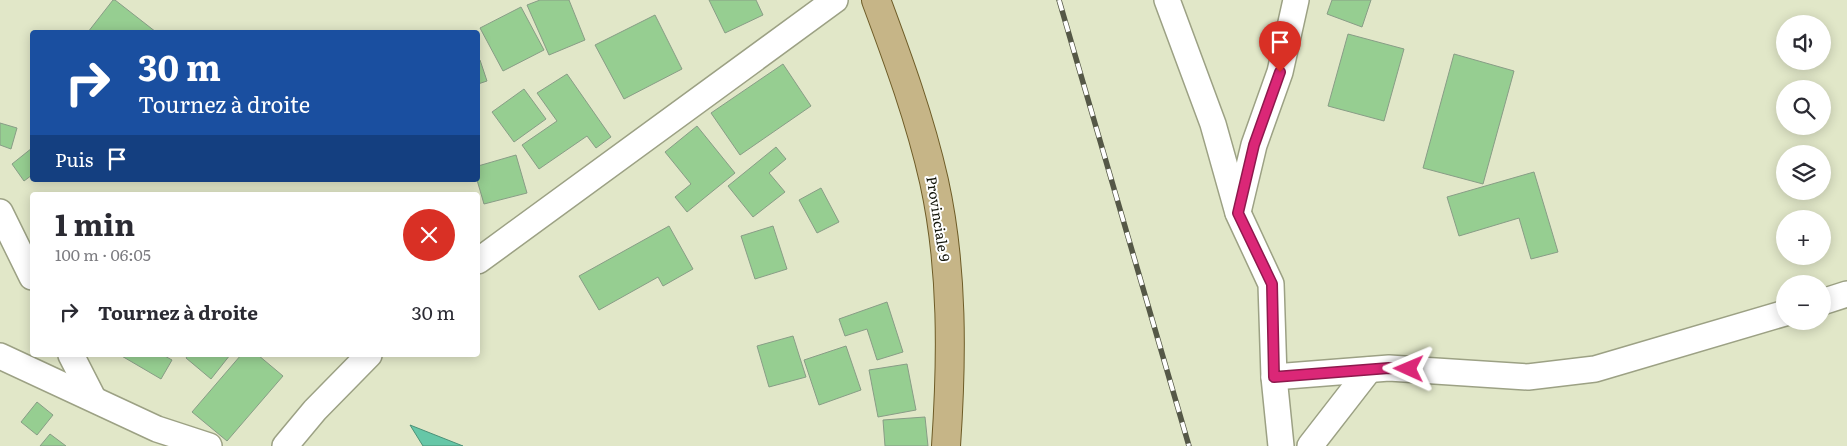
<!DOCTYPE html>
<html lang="fr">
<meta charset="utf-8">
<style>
:root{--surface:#fff;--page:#f2f2f3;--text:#2b2b33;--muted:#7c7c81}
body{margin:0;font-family:Literata,serif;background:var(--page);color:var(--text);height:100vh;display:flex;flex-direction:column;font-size:19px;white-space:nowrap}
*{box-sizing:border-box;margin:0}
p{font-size:16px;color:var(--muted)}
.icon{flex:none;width:28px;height:28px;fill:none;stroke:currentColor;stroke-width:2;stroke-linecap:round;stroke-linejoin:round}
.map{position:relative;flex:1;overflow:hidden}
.details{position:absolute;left:30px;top:192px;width:450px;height:165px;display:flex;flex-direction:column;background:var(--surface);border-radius:5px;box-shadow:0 2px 12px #0003}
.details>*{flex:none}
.banner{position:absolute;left:30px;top:30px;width:450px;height:152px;border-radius:5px;box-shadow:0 2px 12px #0003;background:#1a4fa0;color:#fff;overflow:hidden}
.fabs{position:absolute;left:1776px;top:15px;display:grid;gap:10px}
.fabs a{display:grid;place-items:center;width:55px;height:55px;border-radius:50%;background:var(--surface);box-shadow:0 2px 12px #0003;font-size:25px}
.pin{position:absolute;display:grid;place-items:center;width:42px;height:42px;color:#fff;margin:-51px -21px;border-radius:50% 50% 50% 0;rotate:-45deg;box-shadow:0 0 5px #0007}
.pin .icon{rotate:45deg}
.me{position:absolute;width:55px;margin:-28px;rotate:271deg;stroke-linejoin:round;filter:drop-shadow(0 0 4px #0008)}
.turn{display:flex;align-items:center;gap:18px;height:105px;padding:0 25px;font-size:22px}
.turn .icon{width:65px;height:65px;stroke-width:2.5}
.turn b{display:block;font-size:35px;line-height:42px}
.then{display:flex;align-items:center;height:48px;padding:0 25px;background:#0003;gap:10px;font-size:19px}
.round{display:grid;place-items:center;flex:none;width:52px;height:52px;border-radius:26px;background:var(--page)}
.head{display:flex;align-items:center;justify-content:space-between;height:85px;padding:0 25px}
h1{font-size:30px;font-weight:700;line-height:38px}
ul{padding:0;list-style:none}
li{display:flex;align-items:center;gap:15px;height:70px;padding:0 25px}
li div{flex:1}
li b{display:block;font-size:19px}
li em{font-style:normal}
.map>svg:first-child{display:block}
.water{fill:#66c7a7;stroke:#4c9177}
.building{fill:#96ce91;stroke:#889d86}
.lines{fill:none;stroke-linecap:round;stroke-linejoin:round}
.minor-casing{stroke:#9ca184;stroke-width:28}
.primary-casing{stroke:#6e5c27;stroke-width:30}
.minor{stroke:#fff;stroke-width:25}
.primary{stroke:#c6b587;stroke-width:28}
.rail-casing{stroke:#555847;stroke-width:5.5}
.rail{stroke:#fff;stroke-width:4;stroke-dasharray:11;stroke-linecap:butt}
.route-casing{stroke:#8e194d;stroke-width:12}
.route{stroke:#db2777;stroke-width:9}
.labels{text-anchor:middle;stroke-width:4;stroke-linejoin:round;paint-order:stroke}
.street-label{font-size:14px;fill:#111308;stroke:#fff}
</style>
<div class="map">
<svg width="1847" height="446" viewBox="0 0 1847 446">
<rect width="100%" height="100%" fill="#e1e7c8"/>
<!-- water -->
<polygon class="water" points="410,425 463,446 423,446"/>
<!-- building -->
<g class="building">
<polygon points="113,0 115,0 156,32 88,32"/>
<polygon points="540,0 569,0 585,40 549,55 527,5"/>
<polygon points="709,0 756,0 763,15 725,33"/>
<polygon points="1332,0 1371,0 1362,27 1327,14"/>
<polygon points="521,7 544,50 503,71 480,28"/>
<polygon points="655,15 682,69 624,99 595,45"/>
<polygon points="1348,34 1404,49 1384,121 1328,106"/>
<polygon points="1454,54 1514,71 1483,184 1423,168"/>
<polygon points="480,60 487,81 478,84 478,61"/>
<polygon points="783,64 811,106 740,155 711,113"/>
<polygon points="567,74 611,137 596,148 587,136 539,169 522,145 557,121 537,93"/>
<polygon points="524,89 546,119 514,142 492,112"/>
<polygon points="0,123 17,128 11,149 0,145"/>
<polygon points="697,126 735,173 687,212 675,197 691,184 665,152"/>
<polygon points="776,147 786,159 769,173 785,192 753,217 728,186"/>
<polygon points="32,148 32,175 24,181 12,164"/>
<polygon points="516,155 527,193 484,204 477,180 478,166"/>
<polygon points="1534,172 1558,252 1531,259 1519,218 1459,236 1447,197"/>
<polygon points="821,188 839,222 817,233 799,200"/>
<polygon points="669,226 693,269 663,286 658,277 599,310 579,276"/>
<polygon points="773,226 787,269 755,279 741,236"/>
<polygon points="887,302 903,352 877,360 867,329 845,336 839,319"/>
<polygon points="793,336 806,377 769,387 757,346"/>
<polygon points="846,346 861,390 819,405 804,360"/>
<polygon points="120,355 163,355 172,360 161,379"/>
<polygon points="188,355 230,355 211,379 186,358"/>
<polygon points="241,355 258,355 283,376 227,441 192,412"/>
<polygon points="907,364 916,410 878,417 869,370"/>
<polygon points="37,402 53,415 37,435 21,422"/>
<polygon points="925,417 928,446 885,446 883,420"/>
<polygon points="50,434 66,446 40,446"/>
</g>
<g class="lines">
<!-- minor casing -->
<g class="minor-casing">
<g id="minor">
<polyline points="1167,0 1213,124 1238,213 1271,284 1274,377 1281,446"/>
<polyline points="0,212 32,277"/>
<polyline points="1238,212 1254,145 1280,72 1296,0"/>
<polyline points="478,261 835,0"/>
<polyline points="1822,302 1847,294"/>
<polyline points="71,355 93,398"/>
<polyline points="0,356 157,429 209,446"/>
<polyline points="1274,377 1389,368 1528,377 1595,369 1785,313"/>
<polyline points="285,446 315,410 369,355"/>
<polyline points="1310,446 1369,370"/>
</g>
</g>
<!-- primary casing -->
<g class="primary-casing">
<path id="primary" d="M876,0C898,59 920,119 934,181C953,267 952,359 946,446"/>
</g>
<!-- minor -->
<use href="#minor" class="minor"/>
<!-- primary -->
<use href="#primary" class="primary"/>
<!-- rail casing -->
<g class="rail-casing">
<polyline id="rail" points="1059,0 1189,446"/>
</g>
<!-- rail -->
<use href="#rail" class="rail"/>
</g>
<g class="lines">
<!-- route casing -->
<g class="route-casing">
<polyline id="route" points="1280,72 1254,145 1238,213 1272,284 1274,377 1389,368 1409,369"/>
</g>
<!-- route -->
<use href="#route" class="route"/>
</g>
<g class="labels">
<!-- street labels -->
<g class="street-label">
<text transform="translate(938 219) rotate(81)" y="5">Provinciale 9</text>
</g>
</g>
</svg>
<div class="fabs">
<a><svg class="icon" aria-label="sound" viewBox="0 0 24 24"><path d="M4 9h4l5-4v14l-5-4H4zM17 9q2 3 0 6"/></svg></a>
<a><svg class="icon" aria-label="search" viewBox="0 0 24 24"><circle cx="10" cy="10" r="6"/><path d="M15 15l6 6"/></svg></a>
<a><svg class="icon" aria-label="layers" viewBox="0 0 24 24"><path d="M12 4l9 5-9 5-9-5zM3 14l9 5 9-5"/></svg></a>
<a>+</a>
<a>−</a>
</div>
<div class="pin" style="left:1280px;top:72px;background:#d93025"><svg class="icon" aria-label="arrive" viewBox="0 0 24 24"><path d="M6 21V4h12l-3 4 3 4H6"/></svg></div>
<svg class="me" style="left:1409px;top:369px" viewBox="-20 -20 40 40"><path d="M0-17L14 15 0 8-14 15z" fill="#db2777" stroke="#fff" stroke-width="4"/></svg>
<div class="banner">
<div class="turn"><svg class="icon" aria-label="right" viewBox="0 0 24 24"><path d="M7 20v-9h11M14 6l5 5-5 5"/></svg><div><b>30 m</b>Tournez à droite</div></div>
<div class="then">Puis<svg class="icon" aria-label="arrive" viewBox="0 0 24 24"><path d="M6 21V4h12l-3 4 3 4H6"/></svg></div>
</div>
<section class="details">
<div class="head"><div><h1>1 min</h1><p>100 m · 06:05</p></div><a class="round" style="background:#d93025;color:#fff"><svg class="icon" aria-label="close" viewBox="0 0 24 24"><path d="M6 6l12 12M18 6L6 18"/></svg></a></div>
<ul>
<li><svg class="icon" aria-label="right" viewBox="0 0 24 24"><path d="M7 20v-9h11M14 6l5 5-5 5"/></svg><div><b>Tournez à droite</b></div><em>30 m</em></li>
</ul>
</section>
</div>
